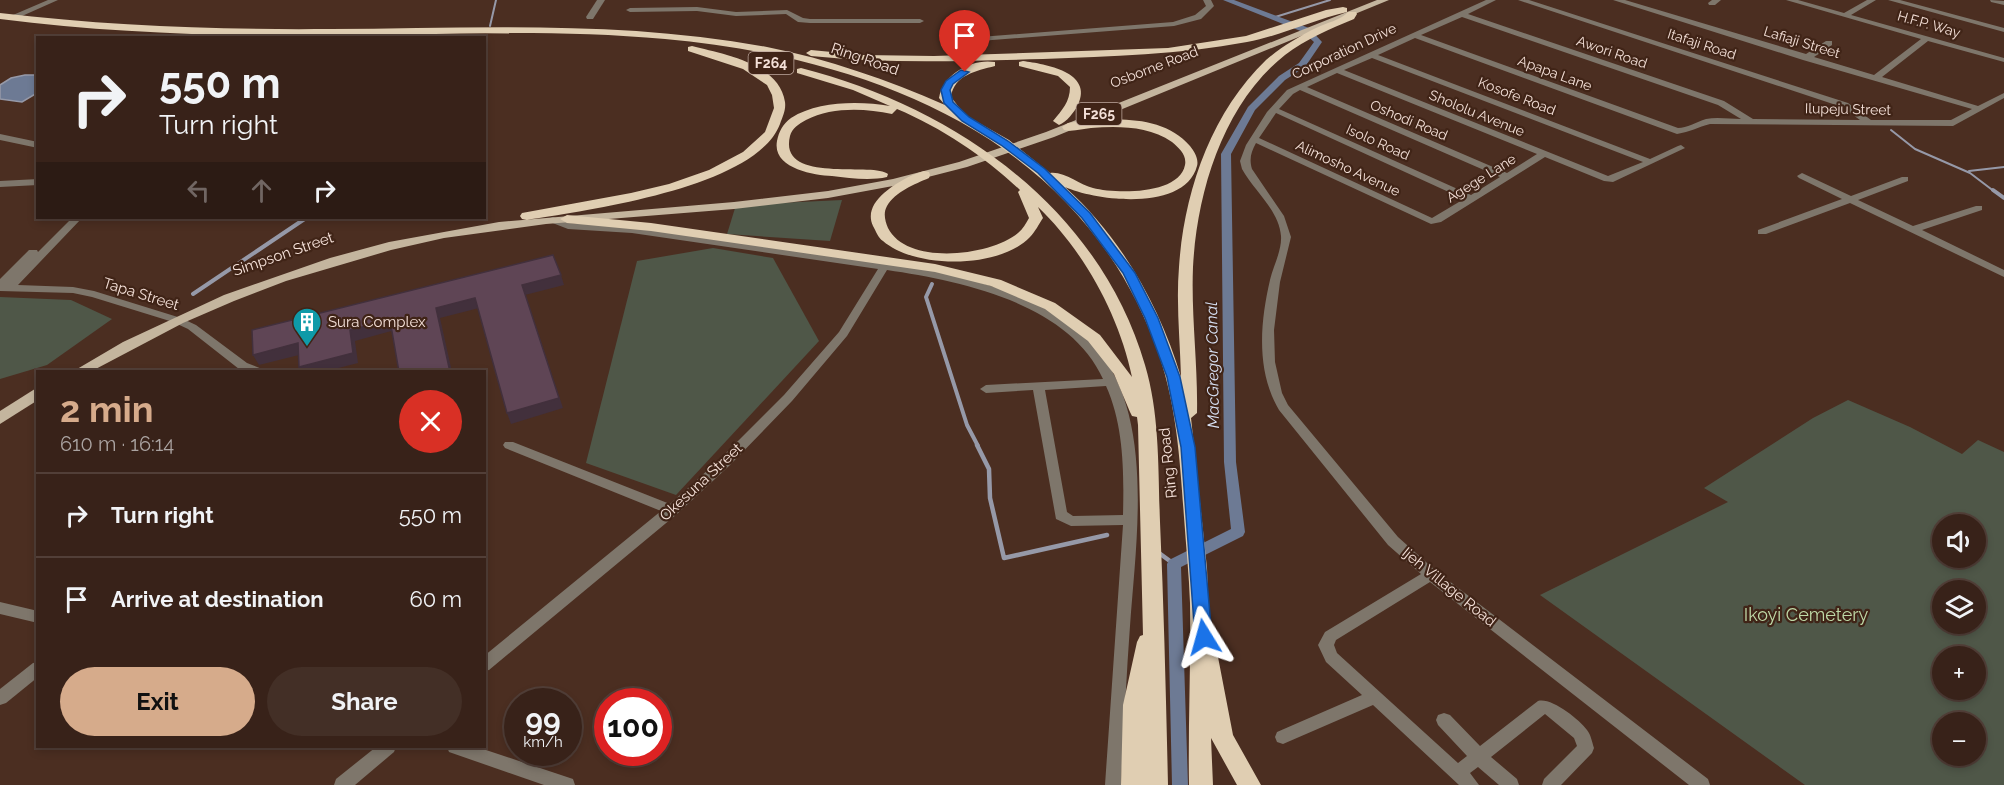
<!DOCTYPE html>
<meta charset="utf-8">
<style>
:root{--surface:#382219;--page:#432f26;--text:#f1f3f6;--muted:#aba4a2;--line:#523f38;--accent:#d6ab8b}
body{margin:0;font-family:Raleway,sans-serif;background:var(--page);color:var(--text);height:100vh;display:flex;flex-direction:column;font-size:22px;white-space:nowrap}
*{box-sizing:border-box;margin:0}
p{font-size:20px;color:var(--muted)}
.icon{flex:none;width:33px;height:33px;fill:none;stroke:currentColor;stroke-width:2;stroke-linecap:round;stroke-linejoin:round}
.map{position:relative;flex:1;overflow:hidden}
.panel{position:absolute;left:36px;top:370px;width:450px;height:378px;display:flex;flex-direction:column;background:var(--surface);border-radius:0px;box-shadow:0 3px 9px #0003,0 0 0 2px var(--line)}
.panel>*{flex:none}
.guide{position:absolute;left:36px;top:36px;width:450px;height:183px;border-radius:0px;box-shadow:0 3px 9px #0003,0 0 0 2px var(--line);background:#382219;color:var(--text);overflow:hidden}
.fabs{position:absolute;left:1932px;top:514px;display:grid;gap:12px}
.fabs a{display:grid;place-items:center;width:54px;height:54px;border-radius:50%;background:var(--surface);box-shadow:0 3px 9px #0003,0 0 0 2px var(--line);font-size:30px}
.speed{position:absolute;left:504px;top:688px;display:flex;gap:12px;font-size:30px;font-weight:700;text-align:center}
.speed>*{display:grid;place-content:center;width:78px;height:78px;border-radius:50%;background:var(--surface);box-shadow:0 3px 9px #0003,0 0 0 2px var(--line);line-height:1}
.speed small{font-size:15px;font-weight:400}
.speed .limit{border:9px solid #d22;background:#fff;color:#111}
.pin{position:absolute;display:grid;place-items:center;width:51px;height:51px;color:#fff;margin:-62px -26px;border-radius:50% 50% 50% 0;rotate:-45deg;box-shadow:0 0 6px #0007}
.pin .icon{rotate:45deg}
.me{position:absolute;width:66px;margin:-33px;rotate:352deg;stroke-linejoin:round;filter:drop-shadow(0 0 4px #0008)}
.turn{display:flex;align-items:center;gap:21px;height:126px;padding:0 24px;font-size:27px}
.turn .icon{width:78px;height:78px;stroke-width:2.5}
.turn b{display:block;font-size:42px;line-height:51px}
.lanes{display:flex;align-items:center;height:57px;padding:0 24px;background:#0003;justify-content:center;gap:30px;direction:ltr}
.lanes .off{opacity:.35}
.round{display:grid;place-items:center;flex:none;width:63px;height:63px;border-radius:32px;background:var(--page)}
.head{display:flex;align-items:center;justify-content:space-between;height:102px;padding:0 24px}
h1{font-size:36px;font-weight:700;line-height:45px;color:var(--accent)}
.cta{display:flex;gap:12px;margin-top:auto;padding:12px 24px}
.cta a{flex:1;height:69px;border-radius:36px;background:var(--accent);color:#111;font-size:24px;font-weight:700;line-height:69px;text-align:center}
.cta a+a{background:var(--page);color:var(--text)}
ul{padding:0;list-style:none}
li{display:flex;align-items:center;gap:18px;height:84px;padding:0 24px;border-top:2px solid var(--line)}
li div{flex:1}
li b{display:block;font-size:22px}
li em{font-style:normal}
.map>svg:first-child{display:block}
.green{fill:#4f5748;fill-rule:evenodd}
.water{fill:#6d7a94;stroke:#9699a8;stroke-width:1.5}
.lines{fill:none;stroke-linecap:round;stroke-linejoin:round}
.stream-far2{stroke:#9699a8;stroke-width:2}
.stream-far1{stroke:#9699a8;stroke-width:4}
.stream{stroke:#9699a8;stroke-width:4.5}
.canal{fill:#6d7a94;fill-rule:evenodd}
.minor{fill:#7e766b;fill-rule:evenodd}
.major{fill:#c4b59e;fill-rule:evenodd}
.highway{fill:#e0ceb2;fill-rule:evenodd}
.shaded-wall{fill:#42303c}
.building{fill:#5f4555;stroke:#42303c;stroke-width:1.5}
.route{fill:#1a73e8;stroke:#114b97;stroke-width:1.5}
.labels{text-anchor:middle;stroke-width:4.5;stroke-linejoin:round;paint-order:stroke}
.far-street-label{font-size:14px;fill:#f4e0d8;stroke:#402417}
.shield{fill:#402417;stroke:#bea89e;stroke-width:1.5}
.shield-label{font-size:14px;font-weight:bold;fill:#f4e0d8}
.street-label{font-size:15px;fill:#f4e0d8;stroke:#402417}
.poi-label{font-size:15px;fill:#f4e0d8;stroke:#402417;text-anchor:start}
.water-label{font-size:16px;font-style:italic;fill:#dae4f8;stroke:#402417}
.near-park-label{font-size:18px;fill:#bed9a7;stroke:#402417}
</style>
<div class="map">
<svg width="2004" height="785" viewBox="0 0 2004 785">
<rect width="100%" height="100%" fill="#4b2e21"/>
<!-- green -->
<g class="green">
<polygon points="842,200 830,241 727,234 736,205"/>
<polygon points="713,248 773,258 819,341 676,495 586,463 637,261"/>
<polygon points="0,297 71,300 112,319 47,365 0,379"/>
<path d="M1848,400L1910,427L1962,454L1978,440L2004,452V785H1805L1540,595L1728,502L1704,488L1813,418ZM1942,525H1976V558H1942ZM1942,591H1976V624H1942ZM1942,657H1976V690H1942ZM1942,723H1976V756H1942Z"/>
</g>
<!-- water -->
<polygon class="water" points="25,75 37,75 37,93 22,102 0,99 0,85 11,78"/>
<g class="lines">
<!-- stream-far2 -->
<g class="stream-far2">
<polyline points="1272,18 1330,0"/>
<polyline points="490,26 496,0"/>
<polyline points="1891,130 1915,149 1970,173 1995,192"/>
<polyline points="1969,171 2004,167"/>
</g>
<!-- stream-far1 -->
<g class="stream-far1">
<polyline points="1993,190 2004,198"/>
<polyline points="932,284 926,297 967,425 978,446"/>
<polyline points="193,294 306,218"/>
</g>
<!-- stream -->
<g class="stream">
<polyline points="977,445 989,469 990,498 1004,558 1107,535"/>
<polyline points="1159,553 1174,564"/>
</g>
<!-- canal -->
<polygon class="canal" points="1223,0 1234,0 1309,28 1322,42 1305,67 1285,80 1255,110 1231,154 1236,462 1245,532 1243,536 1181,567 1188,785 1172,785 1167,564 1169,560 1231,529 1224,462 1221,154 1248,107 1279,76 1299,63 1314,42 1303,32"/>
<!-- minor -->
<g class="minor">
<polygon points="48,0 58,0 13,20 6,18"/>
<polygon points="597,0 605,0 593,19 587,19 586,17"/>
<polygon points="1203,0 1211,0 1214,6 1201,19 1174,26 954,43 950,41 954,39 1173,22 1195,15 1206,6"/>
<path d="M1486,0H1496L1468,14L1724,101L1753,119L1860,120L1842,107L1518,0H1529L1848,103L1871,120H1951L1972,109L1803,60L1613,0H1625L1806,54L1826,41H1832V45L1814,57L1874,75L1921,39L1786,0H1798L1844,13L1867,0H1876L1851,15L2004,58V62L1928,41L1882,77L1978,106L2004,93V98L1953,126L1710,124C1698,127 1690,132 1677,134L1415,38L1378,55L1650,159L1678,146L1681,145L1685,148L1613,182L1604,181L1545,157L1441,222L1431,224L1256,143C1251,152 1249,159 1252,169L1284,216L1291,237L1280,282L1274,330L1275,362L1282,393L1288,405L1398,537L1436,571L1708,779L1710,785H1689L1430,582L1336,640L1334,645L1337,653L1458,763L1467,756L1438,725L1436,720L1438,715L1444,713L1450,715L1480,746L1538,701C1551,697 1579,719 1587,730C1591,735 1592,742 1594,748L1592,753L1561,785H1542L1544,779L1577,746L1574,738L1545,714L1491,757L1517,779L1519,785H1499L1478,767L1470,773L1479,785H1459L1373,705L1283,744L1277,742L1275,737L1277,732L1362,695L1326,662L1318,645L1325,632L1421,574L1388,545L1279,410C1256,371 1260,323 1270,280C1273,266 1282,251 1281,236C1279,210 1254,191 1242,169L1240,161L1246,145L1267,112L1287,90ZM1462,17L1718,105L1741,119C1730,119 1717,117 1706,119C1696,122 1687,128 1678,128L1421,35ZM1372,58L1643,162L1608,176L1344,70ZM1337,73L1537,154L1507,173L1307,87ZM1300,90L1500,177L1471,195L1279,109L1293,94ZM1276,113L1464,199L1432,218L1259,138Z"/>
<polygon points="1712,0 1721,0 1715,5 1709,5 1708,3"/>
<polygon points="1888,0 1900,0 2004,28 2004,32"/>
<polygon points="1990,0 2004,1 2004,5 1991,2"/>
<polygon points="697,7 736,12 787,10 803,18 810,19 920,19 924,21 920,23 810,23 798,22 786,14 736,16 697,11 630,12 626,10 630,8"/>
<polygon points="0,134 38,142 38,148 0,140"/>
<polygon points="1802,173 1851,196 1902,177 1908,177 1908,181 1858,200 1913,226 1976,206 1982,206 1982,210 1922,230 2004,270 2004,277 1850,203 1766,234 1758,234 1758,230 1842,199 1799,178 1797,176"/>
<polygon points="38,179 38,185 0,187 0,181"/>
<path d="M553,217L570,223L632,227L929,270C987,283 1051,299 1093,344C1156,413 1136,540 1130,626C1126,679 1124,732 1121,785H1105L1123,525L1071,526L1056,519L1033,390L986,393L980,389L986,385L1103,379C1069,303 961,281 887,270L847,336L792,401L729,466L677,514L489,670L484,671V656L661,511L505,448L503,445L505,442H513L670,504L719,460L784,395L839,332L878,269L632,233L568,229L550,222V218ZM1106,386C1124,426 1124,473 1123,515L1073,516L1067,512L1045,390Z"/>
<polygon points="72,218 82,218 18,285 73,287 94,291 181,318 196,325 247,363 262,369 264,372 247,372 239,369 188,329 173,322 92,297 73,293 0,291 0,279 29,250 37,250 38,252"/>
<polygon points="0,602 38,611 38,623 0,614"/>
<polygon points="38,662 38,677 6,703 0,705 0,689 33,663"/>
<polygon points="376,747 396,747 394,752 355,785 334,785 336,779"/>
<polygon points="447,747 477,747 573,779 575,785 544,785 449,752"/>
</g>
<!-- major -->
<g class="major">
<polygon points="1377,0 1389,0 1054,137 967,167 893,186 828,198 734,209 546,224 444,238 391,250 286,281 234,301 183,323 90,372 72,372 123,342 224,295 330,258 389,242 499,222 734,202 828,191 893,179 959,162 1046,132"/>
<polygon points="38,387 38,400 0,424 0,411"/>
</g>
<!-- highway -->
<g class="highway">
<path d="M1343,7L1347,8V12C1313,20 1280,36 1247,42C1179,55 1111,56 1043,59C965,61 888,64 811,56L806,53L811,50L863,55L934,56L1168,48L1246,36L1326,10Z"/>
<path d="M1348,12H1356L1357,14L1354,19C1330,29 1306,39 1285,55C1223,104 1197,192 1193,267C1191,316 1198,364 1197,413L1191,418L1207,568L1210,649L1214,651L1218,657L1233,735L1261,785H1237L1211,738L1213,785H1189C1188,724 1191,664 1190,603C1189,575 1186,546 1184,517C1180,462 1177,408 1159,355C1085,140 875,58 665,39C547,28 429,35 311,36C206,36 103,32 0,19V13C110,26 220,30 331,29C476,28 623,20 767,47C828,59 888,80 945,105L939,98C943,74 972,58 995,62V66C976,71 954,75 951,97L965,115L1009,140L1050,173C1064,171 1080,185 1093,188C1116,194 1179,195 1185,165C1187,155 1179,148 1172,142C1148,126 1119,126 1091,128C1082,129 1073,132 1064,130L1062,127L1068,123C1106,119 1161,112 1190,146C1194,151 1199,159 1197,166C1185,212 1096,201 1065,187C1120,236 1160,306 1181,377C1180,340 1176,303 1179,267C1184,192 1211,113 1266,60C1281,47 1298,37 1316,28C1326,23 1341,20 1348,12Z"/>
<path d="M692,46C723,54 779,63 785,102C786,110 783,116 780,124C756,188 588,210 527,220L522,219L520,216L522,213L631,193L669,184L709,170L743,152L765,132L774,108L772,95L767,85L743,69L688,51V47Z"/>
<path d="M1023,61C1045,64 1094,72 1078,105C1074,112 1067,122 1059,125L1053,121C1062,110 1070,102 1070,87L1058,76L1019,66V62Z"/>
<path d="M801,68C954,107 1099,207 1145,365C1160,415 1158,470 1160,522C1164,610 1166,697 1168,785H1121L1123,705L1137,642L1140,636L1143,635L1138,425L1137,417L1132,416L1130,412L1114,374L1088,341L1045,309L991,286L935,272L651,231L567,223L560,219L567,215L651,223L935,264L1001,280L1055,303L1100,335L1132,377C1119,315 1084,251 1038,207L1043,218C1039,224 1035,232 1030,237C1000,269 915,269 883,241C878,238 876,231 873,226C867,213 874,202 884,193C894,184 910,175 924,171L929,172L930,175L929,178C915,184 895,192 887,206C883,213 885,221 888,228C907,266 991,256 1018,233C1023,229 1026,223 1029,218L1018,192L1020,190C985,157 942,128 897,109L892,114C864,108 831,107 806,120C799,124 792,128 790,136C778,185 874,161 888,174L887,177C870,181 849,178 832,176C813,175 772,168 777,141C779,131 783,124 791,118C818,101 859,101 890,106L853,90L797,73V69Z"/>
</g>
</g>
<!-- shaded-wall -->
<g class="shaded-wall">
<polygon points="561,275 564,285 525,295 563,408 511,424 507,413 522,285"/>
<polygon points="475,298 479,308 440,318 452,372 450,372 436,308"/>
<polygon points="390,320 395,330 355,341 358,363 323,372 302,372 299,367 350,330"/>
<polygon points="298,343 303,354 259,365 253,355"/>
</g>
<!-- building -->
<polygon class="building" points="553,255 561,275 522,285 559,398 507,413 475,298 436,308 450,372 399,372 390,320 350,330 353,353 299,367 298,343 253,355 252,330"/>
<!-- route -->
<polygon class="route" points="961,70 969,72 953,84 950,90 953,102 969,117 1008,141 1045,169 1090,213 1135,273 1158,318 1180,377 1195,447 1212,637 1210,642 1204,644 1198,642 1195,637 1181,447 1167,377 1145,318 1123,273 1082,218 1038,173 1001,145 962,121 944,103 941,90 946,81"/>
<!-- icons -->
<defs>
<g id="building-pin" transform="scale(1.5)"><path d="M0 17L-7.5 6A9.5 9.5 0 1 1 7.5 6Z" fill="#0f9aa8" stroke="#402417"/><path d="M-4-6H4V6H1V3H-1V6H-4ZM-2.5-4.3h1.7v1.8h-1.7ZM.8-4.3h1.7v1.8H.8ZM-2.5-1h1.7V.8h-1.7ZM.8-1h1.7V.8H.8Z" fill="#fff"/></g>
</defs>
<g fill-rule="evenodd">
<use href="#building-pin" x="307" y="322"/>
</g>
<g class="labels">
<!-- far-street labels -->
<g class="far-street-label">
<text transform="translate(1929 24) rotate(16)" y="5">H.F.P. Way</text>
<text transform="translate(1802 42) rotate(17)" y="5">Lafiaji Street</text>
<text transform="translate(1702 44) rotate(18)" y="5">Itafaji Road</text>
<text transform="translate(1344 51) rotate(-25)" y="5">Corporation Drive</text>
<text transform="translate(1612 52) rotate(19)" y="5">Awori Road</text>
<text transform="translate(1154 67) rotate(-21)" y="5">Osborne Road</text>
<text transform="translate(1555 73) rotate(20)" y="5">Apapa Lane</text>
<text transform="translate(1517 96) rotate(21)" y="5">Kosofe Road</text>
<text transform="translate(1848 109) rotate(1)" y="5">Ilupeju Street</text>
<text transform="translate(1477 113) rotate(22)" y="5">Shololu Avenue</text>
<text transform="translate(1409 120) rotate(23)" y="5">Oshodi Road</text>
<text transform="translate(1378 142) rotate(24)" y="5">Isolo Road</text>
<text transform="translate(1348 168) rotate(25)" y="5">Alimosho Avenue</text>
<text transform="translate(1481 178) rotate(-32)" y="5">Agege Lane</text>
</g>
<!-- shield labels -->
<g class="shield">
<rect x="748.5" y="52" width="45" height="22" rx="4.5"/>
<rect x="1076.5" y="103" width="45" height="22" rx="4.5"/>
</g>
<g class="shield-label">
<text x="771" y="68">F264</text>
<text x="1099" y="119">F265</text>
</g>
<!-- street labels -->
<g class="street-label">
<text transform="translate(865 59) rotate(19)" y="5">Ring Road</text>
<text transform="translate(283 254) rotate(-19)" y="5">Simpson Street</text>
<text transform="translate(141 294) rotate(17)" y="5">Tapa Street</text>
<text transform="translate(1168 463) rotate(-96)" y="5">Ring Road</text>
<text transform="translate(701 482) rotate(-43)" y="5">Okesuna Street</text>
<text transform="translate(1449 587) rotate(39)" y="5">Ijeh Village Road</text>
</g>
<!-- poi labels -->
<g class="poi-label">
<text x="328" y="327">Sura Complex</text>
</g>
<!-- water labels -->
<g class="water-label">
<text transform="translate(1212 365) rotate(-91)" y="6">MacGregor Canal</text>
</g>
<!-- near-park labels -->
<g class="near-park-label">
<text x="1806" y="621">Ikoyi Cemetery</text>
</g>
</g>
</svg>
<div class="fabs">
<a><svg class="icon" aria-label="sound" viewBox="0 0 24 24"><path d="M4 9h4l5-4v14l-5-4H4zM17 9q2 3 0 6"/></svg></a>
<a><svg class="icon" aria-label="layers" viewBox="0 0 24 24"><path d="M12 4l9 5-9 5-9-5zM3 14l9 5 9-5"/></svg></a>
<a>+</a>
<a>−</a>
</div>
<div class="speed"><div>99<small>km/h</small></div><div class="limit">100</div></div>
<div class="pin" style="left:965px;top:72px;background:#d93025"><svg class="icon" aria-label="arrive" viewBox="0 0 24 24"><path d="M6 21V4h12l-3 4 3 4H6"/></svg></div>
<svg class="me" style="left:1204px;top:637px" viewBox="-20 -20 40 40"><path d="M0-17L14 15 0 8-14 15z" fill="#1a73e8" stroke="#fff" stroke-width="4"/></svg>
<div class="guide">
<div class="turn"><svg class="icon" aria-label="right" viewBox="0 0 24 24"><path d="M7 20v-9h11M14 6l5 5-5 5"/></svg><div><b>550 m</b>Turn right</div></div>
<div class="lanes"><svg class="icon off" aria-label="left" viewBox="0 0 24 24"><path d="M17 20v-9H6M10 6l-5 5 5 5"/></svg><svg class="icon off" aria-label="ahead" viewBox="0 0 24 24"><path d="M12 20V5M6 11l6-6 6 6"/></svg><svg class="icon" aria-label="right" viewBox="0 0 24 24"><path d="M7 20v-9h11M14 6l5 5-5 5"/></svg></div>
</div>
<section class="panel">
<div class="head"><div><h1>2 min</h1><p>610 m · 16:14</p></div><a class="round" style="background:#d93025;color:#fff"><svg class="icon" aria-label="close" viewBox="0 0 24 24"><path d="M6 6l12 12M18 6L6 18"/></svg></a></div>
<ul>
<li><svg class="icon" aria-label="right" viewBox="0 0 24 24"><path d="M7 20v-9h11M14 6l5 5-5 5"/></svg><div><b>Turn right</b></div><em>550 m</em></li>
<li><svg class="icon" aria-label="arrive" viewBox="0 0 24 24"><path d="M6 21V4h12l-3 4 3 4H6"/></svg><div><b>Arrive at destination</b></div><em>60 m</em></li>
</ul>
<div class="cta"><a>Exit</a><a>Share</a></div>
</section>
</div>
